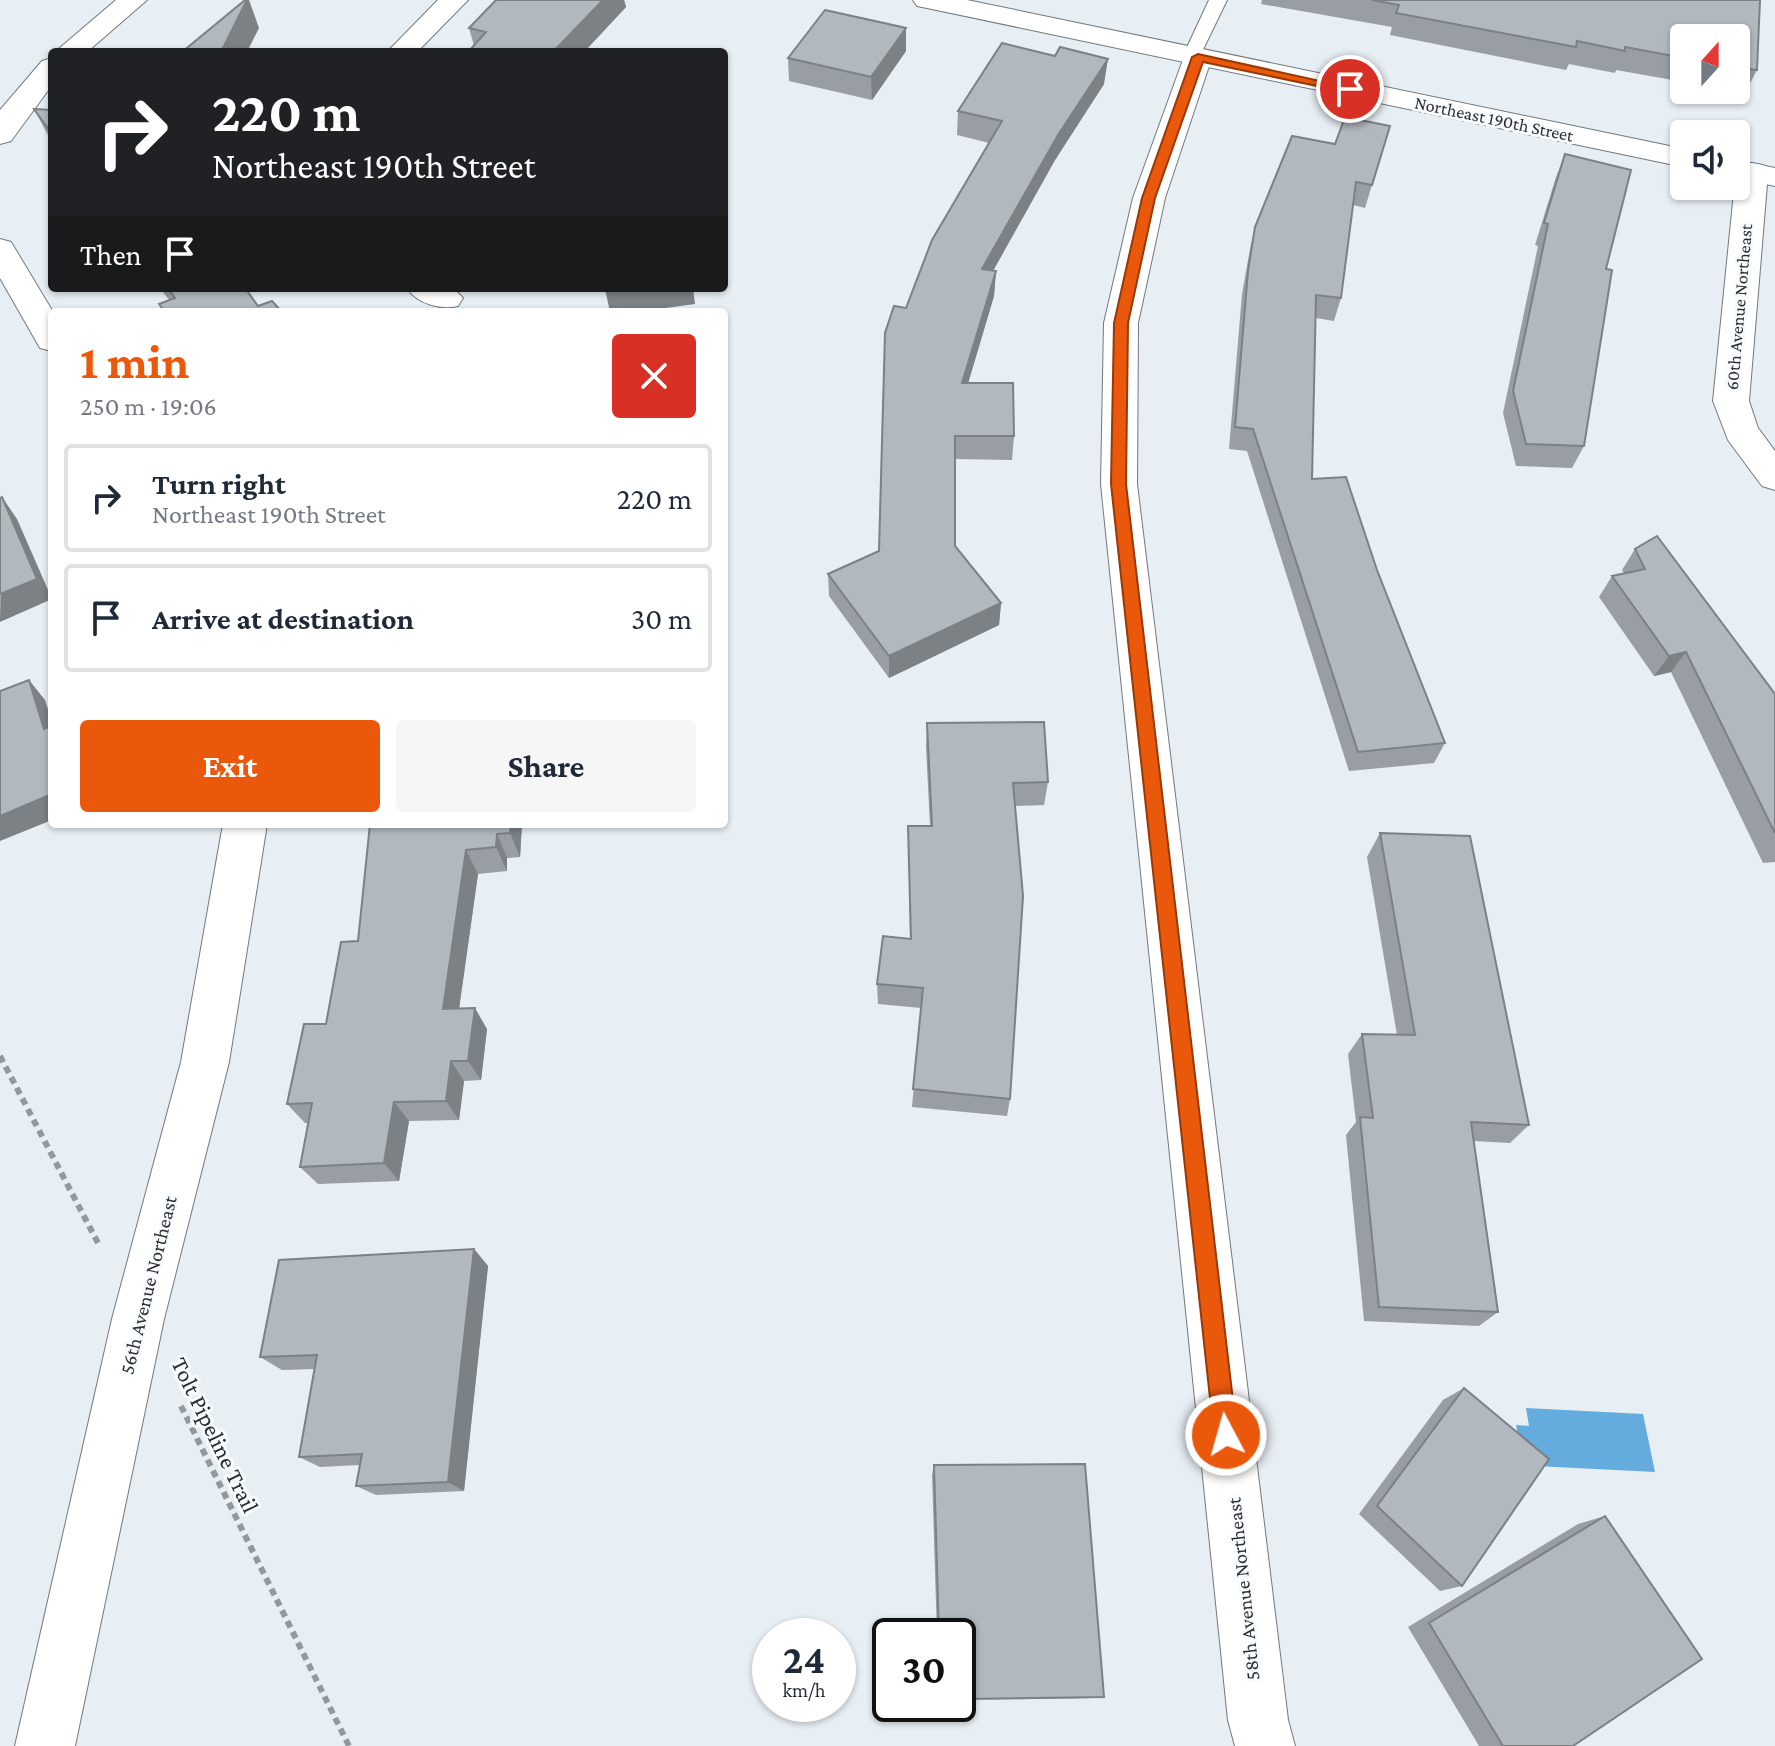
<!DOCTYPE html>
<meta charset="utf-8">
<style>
:root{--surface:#fff;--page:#f6f6f7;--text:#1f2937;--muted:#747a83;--line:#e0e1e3;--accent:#ea580c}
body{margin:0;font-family:"Crimson Pro",serif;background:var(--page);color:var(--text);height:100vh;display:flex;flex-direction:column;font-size:30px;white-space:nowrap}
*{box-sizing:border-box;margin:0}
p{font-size:26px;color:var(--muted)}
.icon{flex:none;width:44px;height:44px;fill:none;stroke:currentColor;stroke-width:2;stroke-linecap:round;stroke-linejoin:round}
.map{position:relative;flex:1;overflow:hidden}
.drawer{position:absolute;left:48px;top:308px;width:680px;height:520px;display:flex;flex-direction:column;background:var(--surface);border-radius:8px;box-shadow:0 2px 6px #0004}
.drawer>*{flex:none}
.banner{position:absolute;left:48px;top:48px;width:680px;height:244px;border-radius:8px;box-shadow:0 2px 6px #0004;background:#202124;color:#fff;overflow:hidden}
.needle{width:52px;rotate:21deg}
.tools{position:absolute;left:1670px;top:24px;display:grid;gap:16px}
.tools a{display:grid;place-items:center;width:80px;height:80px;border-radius:8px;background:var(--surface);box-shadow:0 2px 6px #0004;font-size:40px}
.speed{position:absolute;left:752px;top:1618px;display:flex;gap:16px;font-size:40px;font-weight:700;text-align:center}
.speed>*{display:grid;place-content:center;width:104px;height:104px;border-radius:50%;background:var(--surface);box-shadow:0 2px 6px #0004;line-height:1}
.speed small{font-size:20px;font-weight:400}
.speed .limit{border:4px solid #111;border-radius:12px;background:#fff;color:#111}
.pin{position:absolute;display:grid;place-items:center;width:68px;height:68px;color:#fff;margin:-34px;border:4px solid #fff;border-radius:50%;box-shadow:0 2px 8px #0007}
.me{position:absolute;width:88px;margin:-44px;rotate:354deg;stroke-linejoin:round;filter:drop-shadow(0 0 6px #0008)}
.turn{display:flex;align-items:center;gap:28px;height:168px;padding:0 32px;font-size:36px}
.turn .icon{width:104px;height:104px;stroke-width:2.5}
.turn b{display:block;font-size:56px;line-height:68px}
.then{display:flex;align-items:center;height:76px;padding:0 32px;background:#0003;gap:16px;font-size:30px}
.round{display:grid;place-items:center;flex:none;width:84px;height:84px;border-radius:8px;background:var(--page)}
.summary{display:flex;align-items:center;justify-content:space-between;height:136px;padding:0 32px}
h1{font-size:48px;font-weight:700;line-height:60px;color:var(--accent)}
.cta{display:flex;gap:16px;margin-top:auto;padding:16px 32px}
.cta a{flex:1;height:92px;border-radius:8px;background:var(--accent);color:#fff;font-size:32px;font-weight:700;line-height:92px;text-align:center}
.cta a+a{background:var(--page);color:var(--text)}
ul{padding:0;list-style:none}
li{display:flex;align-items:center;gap:24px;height:108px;margin:0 16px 12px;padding:0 16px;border:4px solid var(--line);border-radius:8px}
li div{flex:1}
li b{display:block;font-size:30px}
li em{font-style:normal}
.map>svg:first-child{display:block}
.water{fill:#64acdd}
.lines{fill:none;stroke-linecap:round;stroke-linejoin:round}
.service-casing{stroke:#72797d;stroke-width:2}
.minor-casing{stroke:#72797d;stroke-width:2}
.tertiary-casing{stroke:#72797d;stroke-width:2}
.path{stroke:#93989c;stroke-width:6;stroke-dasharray:7 5;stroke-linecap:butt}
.service{fill:#fff;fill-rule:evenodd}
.minor{fill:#fff;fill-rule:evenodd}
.tertiary{fill:#fff;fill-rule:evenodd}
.wall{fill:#989ea3}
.shaded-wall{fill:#7c8185}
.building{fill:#b1b8be;stroke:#7c8185;stroke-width:2}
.route{fill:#ea580c;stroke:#983908;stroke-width:2}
.labels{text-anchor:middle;stroke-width:6;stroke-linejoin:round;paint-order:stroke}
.far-street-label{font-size:18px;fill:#2b2e30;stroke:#f7fbfe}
.street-label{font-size:20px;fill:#2b2e30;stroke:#f7fbfe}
.near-street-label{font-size:24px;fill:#2b2e30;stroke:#f7fbfe}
</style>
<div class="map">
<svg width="1775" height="1746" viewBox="0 0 1775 1746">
<rect width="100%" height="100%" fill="#e7eef4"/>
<!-- water -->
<polygon class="water" points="1526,1408 1643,1414 1655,1472 1536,1466 1520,1446 1516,1425 1529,1426"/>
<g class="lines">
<!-- service casing -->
<g class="service-casing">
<polygon id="service" points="1209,0 1227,0 1198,60 1186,60 1183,56"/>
</g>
<!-- minor casing -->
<g class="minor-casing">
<g id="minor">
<polygon points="438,0 468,0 417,52 387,52"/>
<polygon points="1198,48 1208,51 1212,57 1165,198 1138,323 1137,484 1288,1720 1295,1746 1235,1746 1228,1720 1101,484 1104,323 1133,198 1184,57 1188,51"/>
<polygon points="1752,163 1763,165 1768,172 1749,401 1758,428 1775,451 1775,490 1762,486 1728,440 1713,401 1736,172 1741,165"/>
<path d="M407,288H453L463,298L458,306C441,310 417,304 407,288Z"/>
</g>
</g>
<!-- tertiary casing -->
<g class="tertiary-casing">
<g id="tertiary">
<polygon points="116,0 147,0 87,52 55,52"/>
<polygon points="913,0 967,0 1684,149 1684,167 927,8 917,6"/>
<polygon points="52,58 52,85 11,141 0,144 0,110 42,61"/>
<polygon points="1736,160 1775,168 1775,186 1736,178"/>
<polygon points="0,239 11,242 53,312 52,351 40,348 0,278"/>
<polygon points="223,824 267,824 229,1062 164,1319 75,1746 15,1746 112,1319 181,1062"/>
</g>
</g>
<!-- path -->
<g class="path">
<polyline points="0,1056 98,1243"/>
<polyline points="181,1406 349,1746"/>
</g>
<!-- service -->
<use href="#service" class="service"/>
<!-- minor -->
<use href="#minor" class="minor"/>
<!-- tertiary -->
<use href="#tertiary" class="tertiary"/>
</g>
<!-- wall -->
<g class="wall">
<polygon points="496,0 624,0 626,7 584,52 468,52 474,46 469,28"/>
<polygon points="1262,0 1760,0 1757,70 1745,93 1729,90 1736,90 1736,38 1684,38 1684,82 1616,70 1615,73 1569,64 1566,70 1390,35 1392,27 1261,4"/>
<polygon points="906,28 906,51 872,100 789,81 788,58"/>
<polygon points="1104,84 1055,160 993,271 996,271 994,296 968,383 1014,436 1012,460 955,459 955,546 1001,603 999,625 889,678 829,596 828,574 879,551 906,308 989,143 957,135 958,111"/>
<polygon points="34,109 52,134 52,143 50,139"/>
<polygon points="1390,126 1365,208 1353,205 1341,298 1334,321 1316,318 1312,479 1377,570 1445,743 1434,763 1349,771 1247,451 1229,449 1242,294 1250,249 1255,227 1335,144"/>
<polygon points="1565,154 1606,269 1584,446 1572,468 1516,466 1503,413 1538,246 1535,245 1556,177"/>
<polygon points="160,288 245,288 258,306 282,312 163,312 159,304 169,300"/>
<polygon points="1635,549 1775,694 1775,862 1763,863 1671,672 1654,676 1599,597 1612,576 1624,573 1622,570"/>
<polygon points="927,723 1048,782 1044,805 1015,806 1010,1099 1007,1116 912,1107 921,1008 878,1004 877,984 910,939 908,826 930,826 926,747"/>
<polygon points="370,824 522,824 520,857 507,858 507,871 478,874 459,1009 487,1029 481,1080 464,1081 459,1120 409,1121 399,1181 318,1184 300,1167 308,1123 305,1123 287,1104 326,1024 358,941"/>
<polygon points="1380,833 1529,1125 1510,1143 1474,1141 1498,1312 1479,1326 1364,1321 1346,1135 1356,1122 1348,1054 1362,1034 1397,1035 1367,857"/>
<polygon points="474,1249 488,1266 464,1491 376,1495 356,1486 360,1465 320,1467 299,1457 314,1369 282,1370 260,1357"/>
<polygon points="1464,1388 1462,1586 1440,1591 1359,1514 1443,1400"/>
<polygon points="934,1465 1104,1697 1095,1698 958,1700 958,1636 937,1636 932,1475"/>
<polygon points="1605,1516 1573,1746 1479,1746 1408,1627 1578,1524"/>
</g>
<!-- shaded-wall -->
<g class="shaded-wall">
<polygon points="247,0 249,0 259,28 247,52 221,52"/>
<polygon points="603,0 624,0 626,7 584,52 553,52"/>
<polygon points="906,28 906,51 872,100 871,77"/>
<polygon points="1108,59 1104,84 1055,160 980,294 982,269 1058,135"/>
<polygon points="996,271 994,296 961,407 962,383"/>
<polygon points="610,288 693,288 695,304 636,312 610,312 605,289"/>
<polygon points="2,497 17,519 52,599 0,622"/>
<polygon points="1001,603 999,625 889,678 889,656"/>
<polygon points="1686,652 1671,672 1654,676 1669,656"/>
<polygon points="29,680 45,700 52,722 52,738 44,729"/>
<polygon points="52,794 52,820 0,841 0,816"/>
<polygon points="511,824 522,824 520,857 510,833"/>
<polygon points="497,834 507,858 507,871 496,847"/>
<polygon points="466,850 478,874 456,1030 443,1009"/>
<polygon points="475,1008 487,1029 481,1080 468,1061"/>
<polygon points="451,1061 464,1081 459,1120 446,1101"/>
<polygon points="394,1102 409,1121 399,1181 384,1163"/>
<polygon points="474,1249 488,1266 464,1491 448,1482"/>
</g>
<!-- building -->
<g class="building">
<polygon points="245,0 247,0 221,52 182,52"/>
<polygon points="496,0 603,0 553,52 468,52 486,32 469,28"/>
<polygon points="1372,0 1760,0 1757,70 1736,67 1736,38 1684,38 1684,58 1625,47 1625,51 1577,41 1576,47 1396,13 1399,5"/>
<polygon points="825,10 906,28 871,77 788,58"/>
<polygon points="1002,43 1055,56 1060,47 1108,59 1058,135 982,269 996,271 962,383 1013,383 1014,436 955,436 955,546 1001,603 889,656 828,574 879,551 885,333 894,306 906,308 932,240 1002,121 958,111"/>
<polygon points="34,109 52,110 52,134"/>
<polygon points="1345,117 1390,126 1372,185 1356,182 1341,298 1316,295 1312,479 1346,477 1377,570 1445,743 1358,752 1253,429 1235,427 1248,271 1255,227 1292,136 1335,144"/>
<polygon points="1565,154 1631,170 1606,269 1612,270 1584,446 1526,444 1513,391 1548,224 1544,223"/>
<polygon points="168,288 245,288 258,306 272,301 282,312 165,312 159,304 175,298"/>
<polygon points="2,497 37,579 0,594 0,498"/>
<polygon points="1657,536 1775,694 1775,833 1686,652 1669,656 1612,576 1645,569 1635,549"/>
<polygon points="29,680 44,729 52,725 52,794 0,816 0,691"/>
<polygon points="1044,722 1048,782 1013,783 1023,896 1010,1099 913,1089 923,988 877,984 883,936 911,939 908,826 932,826 927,723"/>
<polygon points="370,824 511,824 510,833 497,834 496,847 466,850 443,1009 475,1008 468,1061 451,1061 446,1101 394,1102 384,1163 300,1167 312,1103 287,1104 304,1024 326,1024 341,942 358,941"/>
<polygon points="1380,833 1470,836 1529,1125 1471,1122 1498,1312 1379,1307 1360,1117 1373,1118 1362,1034 1415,1035"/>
<polygon points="474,1249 448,1482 356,1486 362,1454 299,1457 317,1355 260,1357 279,1260"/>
<polygon points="1464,1388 1549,1459 1462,1586 1377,1506"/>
<polygon points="1085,1464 1104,1697 958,1699 958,1636 939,1636 934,1465"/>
<polygon points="1605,1516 1702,1659 1573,1746 1503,1746 1429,1623"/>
</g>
<!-- route -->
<polygon class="route" points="1198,54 1356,89 1350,93 1203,62 1155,198 1128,323 1126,484 1237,1435 1234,1443 1226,1446 1218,1443 1214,1435 1111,484 1114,323 1142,198 1192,57"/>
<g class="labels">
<!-- far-street labels -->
<g class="far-street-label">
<text transform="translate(1494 119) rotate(12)" y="6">Northeast 190th Street</text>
<text transform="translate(1739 307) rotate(-85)" y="6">60th Avenue Northeast</text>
</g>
<!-- street labels -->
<g class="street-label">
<text transform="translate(148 1285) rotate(-76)" y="7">56th Avenue Northeast</text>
<text transform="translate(1243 1589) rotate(-96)" y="7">58th Avenue Northeast</text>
</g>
<!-- near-street labels -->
<g class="near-street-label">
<text transform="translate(215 1435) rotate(64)" y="8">Tolt Pipeline Trail</text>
</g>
</g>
</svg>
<div class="tools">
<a><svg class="needle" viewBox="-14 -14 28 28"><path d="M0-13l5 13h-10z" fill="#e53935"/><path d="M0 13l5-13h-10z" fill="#747a83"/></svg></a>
<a><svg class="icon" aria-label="sound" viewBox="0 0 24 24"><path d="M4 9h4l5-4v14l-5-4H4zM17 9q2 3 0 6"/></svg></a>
</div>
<div class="speed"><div>24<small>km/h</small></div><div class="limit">30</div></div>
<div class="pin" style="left:1350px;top:89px;background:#d93025"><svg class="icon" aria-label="arrive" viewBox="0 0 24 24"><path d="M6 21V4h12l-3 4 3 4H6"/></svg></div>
<svg class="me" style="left:1226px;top:1435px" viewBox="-20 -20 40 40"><circle r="17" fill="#ea580c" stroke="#fff" stroke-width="3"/><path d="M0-11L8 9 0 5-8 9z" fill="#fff"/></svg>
<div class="banner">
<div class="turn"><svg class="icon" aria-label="right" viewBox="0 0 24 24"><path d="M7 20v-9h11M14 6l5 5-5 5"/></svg><div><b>220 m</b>Northeast 190th Street</div></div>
<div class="then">Then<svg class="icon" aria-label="arrive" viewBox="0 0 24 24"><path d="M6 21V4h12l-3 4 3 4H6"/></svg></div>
</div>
<section class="drawer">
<div class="summary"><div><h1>1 min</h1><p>250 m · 19:06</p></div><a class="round" style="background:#d93025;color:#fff"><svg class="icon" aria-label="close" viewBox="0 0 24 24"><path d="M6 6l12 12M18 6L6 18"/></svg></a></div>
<ul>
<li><svg class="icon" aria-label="right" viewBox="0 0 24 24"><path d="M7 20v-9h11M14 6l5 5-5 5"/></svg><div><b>Turn right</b><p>Northeast 190th Street</p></div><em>220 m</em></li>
<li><svg class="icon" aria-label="arrive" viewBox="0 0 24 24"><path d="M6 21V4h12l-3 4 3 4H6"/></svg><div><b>Arrive at destination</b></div><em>30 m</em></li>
</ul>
<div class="cta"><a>Exit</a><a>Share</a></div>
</section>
</div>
